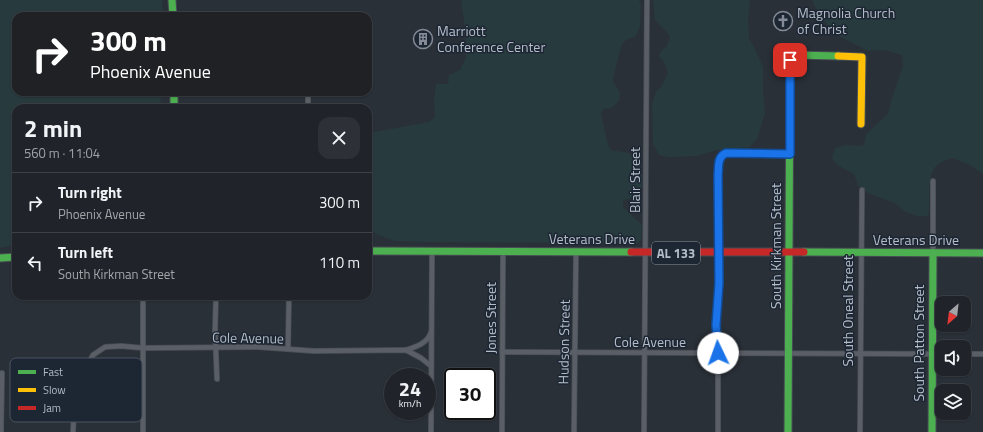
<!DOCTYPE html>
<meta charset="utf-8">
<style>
:root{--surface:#20242a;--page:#2d3036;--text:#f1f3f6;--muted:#a2a4a8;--line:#3d4147}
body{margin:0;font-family:"Titillium Web",sans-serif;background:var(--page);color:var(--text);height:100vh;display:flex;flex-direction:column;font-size:15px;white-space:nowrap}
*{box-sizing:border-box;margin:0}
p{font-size:13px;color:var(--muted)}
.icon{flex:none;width:22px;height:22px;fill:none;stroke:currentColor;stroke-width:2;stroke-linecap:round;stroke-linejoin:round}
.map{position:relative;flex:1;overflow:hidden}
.drawer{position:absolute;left:12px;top:104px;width:360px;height:196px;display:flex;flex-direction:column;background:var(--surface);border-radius:12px;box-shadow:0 1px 3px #0004,0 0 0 1px var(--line)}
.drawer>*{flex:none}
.guide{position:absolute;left:12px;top:12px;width:360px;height:84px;border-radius:12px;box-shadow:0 1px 3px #0004,0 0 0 1px var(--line);background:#202124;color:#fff;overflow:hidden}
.needle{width:26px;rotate:208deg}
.controls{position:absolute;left:935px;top:296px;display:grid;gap:8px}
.controls a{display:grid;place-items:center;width:36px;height:36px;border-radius:8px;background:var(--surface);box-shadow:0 1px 3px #0004,0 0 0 1px var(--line);font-size:20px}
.speed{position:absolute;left:384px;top:368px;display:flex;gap:8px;font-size:20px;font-weight:700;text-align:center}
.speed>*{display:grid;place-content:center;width:52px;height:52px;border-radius:50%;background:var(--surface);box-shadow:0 1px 3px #0004,0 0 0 1px var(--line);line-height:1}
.speed small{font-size:10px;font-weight:400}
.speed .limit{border:2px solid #111;border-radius:6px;background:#fff;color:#111}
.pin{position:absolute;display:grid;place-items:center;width:34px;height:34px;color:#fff;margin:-17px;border-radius:8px;box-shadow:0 2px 6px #0006}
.me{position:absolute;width:44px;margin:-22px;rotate:357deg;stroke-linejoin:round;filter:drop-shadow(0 0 3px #0008)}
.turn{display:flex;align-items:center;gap:14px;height:84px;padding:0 12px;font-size:18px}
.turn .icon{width:52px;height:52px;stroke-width:2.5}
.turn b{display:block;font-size:28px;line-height:34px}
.round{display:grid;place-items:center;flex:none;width:42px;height:42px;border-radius:12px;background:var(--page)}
.summary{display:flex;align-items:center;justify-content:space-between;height:68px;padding:0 12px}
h1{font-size:24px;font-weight:700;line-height:30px}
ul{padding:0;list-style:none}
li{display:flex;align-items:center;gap:12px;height:60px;padding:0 12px;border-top:1px solid var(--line)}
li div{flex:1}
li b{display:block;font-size:15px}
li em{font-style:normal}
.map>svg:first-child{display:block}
.green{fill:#273a3e}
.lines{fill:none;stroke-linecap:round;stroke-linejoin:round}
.street-casing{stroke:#484c53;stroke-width:6}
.fast-casing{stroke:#484c53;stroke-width:9}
.slow-casing{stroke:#484c53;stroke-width:9}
.jam-casing{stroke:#484c53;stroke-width:9}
.street{stroke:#5a5e66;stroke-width:4.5}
.fast{stroke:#4caf50;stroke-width:7}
.slow{stroke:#ffc107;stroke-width:7}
.jam{stroke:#c62828;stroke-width:7}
.route-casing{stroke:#114b97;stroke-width:10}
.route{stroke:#1a73e8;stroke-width:7}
.labels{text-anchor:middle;stroke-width:3;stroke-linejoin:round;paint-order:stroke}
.shield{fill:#1d2633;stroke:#878f9c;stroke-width:1}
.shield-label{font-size:13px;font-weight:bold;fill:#b4bcc9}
.poi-label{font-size:14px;fill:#b4bcc9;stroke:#1d2633;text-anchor:start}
.street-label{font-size:14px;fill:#b4bcc9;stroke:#1d2633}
.key{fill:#1d2633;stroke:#4a5360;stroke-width:1}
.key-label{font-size:11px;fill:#b4bcc9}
</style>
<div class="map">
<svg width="983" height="432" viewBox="0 0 983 432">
<rect width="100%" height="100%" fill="#2a3038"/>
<!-- green -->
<g class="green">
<polygon points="0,0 162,0 163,16 16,16 16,92 161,92 160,108 16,108 16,245 0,248"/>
<path d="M461,0H639L641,6L640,27L635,37C631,38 626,39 623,43C620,46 614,75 613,81L620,92L619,101L611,108L603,109L601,114L608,145L611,150C618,152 630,151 635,157C643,164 644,188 639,197L623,200V207L642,225L641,240L638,243L425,242L395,241L381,236L368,230V134L369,133L429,122L435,117V111L434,101L436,84H448L449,75L460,70L466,57V34Z"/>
<polygon points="653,0 750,0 748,19 749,38 756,51 763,67 763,90 765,113 757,139 750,147 717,150 697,156 669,157 659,155 653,144 652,104 656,92 663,84 668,73 664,62 659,56 662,50 667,46 670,37 665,30 655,20"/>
<path d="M812,0H983V174L970,165L952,158C948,160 943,161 940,163C924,172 932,202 928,216H916L904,211L895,203L868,193L859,187L854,174L837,165L832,158L835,148L846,145L858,146L864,145L866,134L888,114L892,98L903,66L902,55L885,50L868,51L841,37L829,28L814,5Z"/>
</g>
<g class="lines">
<!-- street casing -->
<g class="street-casing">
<g id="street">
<polyline points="308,108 308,92"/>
<polyline points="933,181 933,253"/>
<polyline points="216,296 215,331 217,379"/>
<polyline points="288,349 289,296"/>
<path d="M406,350C416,347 428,343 431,332"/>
<polyline points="502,352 942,354"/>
<polyline points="964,354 983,354"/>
<polyline points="1,432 2,373"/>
<polyline points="73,432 75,392 80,378 93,355 105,347 121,346 143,348 258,347 314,351 406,350 421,358 431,366"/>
<polyline points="143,432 143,296"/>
<polyline points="431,432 432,251"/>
<polyline points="502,432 503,252"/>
<polyline points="574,432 576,252"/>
<polyline points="644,432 647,0"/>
<path d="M718,432V353L717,325L719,283L718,175C719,166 717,157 726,153L790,154"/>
<polyline points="860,432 862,190"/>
</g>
</g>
<!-- fast casing -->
<g class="fast-casing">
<g id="fast">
<polyline points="172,0 173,16"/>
<polyline points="174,92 174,108"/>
<polyline points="368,251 631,252"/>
<polyline points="804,252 983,253"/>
<polyline points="0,258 16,257"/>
<polyline points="788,432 790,60 795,55 838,56"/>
<polyline points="932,432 933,253"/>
</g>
</g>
<!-- slow casing -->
<g class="slow-casing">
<polyline id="slow" points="838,56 862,57 861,124"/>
</g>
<!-- jam casing -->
<g class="jam-casing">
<polyline id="jam" points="631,252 804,252"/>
</g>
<!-- street -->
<use href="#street" class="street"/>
<!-- fast -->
<use href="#fast" class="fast"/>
<!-- slow -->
<use href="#slow" class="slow"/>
<!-- jam -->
<use href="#jam" class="jam"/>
</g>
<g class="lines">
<!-- route casing -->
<g class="route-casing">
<path id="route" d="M718,353L716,325L719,283L718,175C719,166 717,157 726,153L790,154V60"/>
</g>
<!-- route -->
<use href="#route" class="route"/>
</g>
<!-- icons -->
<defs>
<g id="church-ring" transform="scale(1)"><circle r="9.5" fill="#1d2633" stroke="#848b96" stroke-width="1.5"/><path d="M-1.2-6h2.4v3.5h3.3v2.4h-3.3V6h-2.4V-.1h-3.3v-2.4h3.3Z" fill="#848b96"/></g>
<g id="building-ring" transform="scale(1)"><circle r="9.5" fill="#1d2633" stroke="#848b96" stroke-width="1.5"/><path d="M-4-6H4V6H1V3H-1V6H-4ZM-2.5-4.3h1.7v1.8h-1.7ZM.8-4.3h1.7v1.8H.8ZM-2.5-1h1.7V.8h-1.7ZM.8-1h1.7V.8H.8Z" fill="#848b96"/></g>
</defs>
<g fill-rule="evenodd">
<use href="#church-ring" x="783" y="21"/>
<use href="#building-ring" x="423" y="39"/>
</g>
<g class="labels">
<!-- shield labels -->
<rect class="shield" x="652" y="242" width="48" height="22" rx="3"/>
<g class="shield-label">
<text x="676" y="258">AL 133</text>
</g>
<!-- poi labels -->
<g class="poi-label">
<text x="797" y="18">Magnolia Church<tspan x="797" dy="16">of Christ</tspan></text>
<text x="437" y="36">Marriott<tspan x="437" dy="16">Conference Center</tspan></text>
</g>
<!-- street labels -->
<g class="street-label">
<text transform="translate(635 180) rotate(-90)" y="5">Blair Street</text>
<text x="592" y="244">Veterans Drive</text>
<text x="916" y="245">Veterans Drive</text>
<text transform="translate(776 246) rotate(-90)" y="5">South Kirkman Street</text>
<text transform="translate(848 311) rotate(-90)" y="5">South Oneal Street</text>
<text transform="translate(491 318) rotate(-90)" y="5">Jones Street</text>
<text transform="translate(248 338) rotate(1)" y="5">Cole Avenue</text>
<text transform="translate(564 342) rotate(-89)" y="5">Hudson Street</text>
<text x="650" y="347">Cole Avenue</text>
<text transform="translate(919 343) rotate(-90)" y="5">South Patton Street</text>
</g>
</g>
<!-- legend -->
<rect x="10" y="358" width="132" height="64" rx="6" class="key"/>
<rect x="18" y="370" width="18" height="4" fill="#4caf50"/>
<rect x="18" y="388" width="18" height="4" fill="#ffc107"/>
<rect x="18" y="406" width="18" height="4" fill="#c62828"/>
<g class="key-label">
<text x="43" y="376">Fast</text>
<text x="43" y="394">Slow</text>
<text x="43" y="412">Jam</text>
</g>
</svg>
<div class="controls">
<a><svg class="needle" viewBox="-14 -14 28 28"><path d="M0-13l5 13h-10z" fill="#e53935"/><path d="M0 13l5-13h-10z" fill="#a2a4a8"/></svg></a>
<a><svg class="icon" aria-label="sound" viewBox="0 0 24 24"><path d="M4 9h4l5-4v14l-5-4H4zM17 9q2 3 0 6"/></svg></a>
<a><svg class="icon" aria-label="layers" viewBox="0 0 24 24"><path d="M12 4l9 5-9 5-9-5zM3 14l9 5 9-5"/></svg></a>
</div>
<div class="speed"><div>24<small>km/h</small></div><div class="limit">30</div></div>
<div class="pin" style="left:790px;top:60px;background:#d93025"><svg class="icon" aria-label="arrive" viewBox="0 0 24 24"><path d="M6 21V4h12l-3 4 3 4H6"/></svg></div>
<svg class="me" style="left:718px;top:353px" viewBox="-20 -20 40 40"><circle r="19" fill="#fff"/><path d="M0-13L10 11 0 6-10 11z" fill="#1a73e8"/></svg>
<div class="guide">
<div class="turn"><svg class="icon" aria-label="right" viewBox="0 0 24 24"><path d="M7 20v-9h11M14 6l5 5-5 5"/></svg><div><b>300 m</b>Phoenix Avenue</div></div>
</div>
<section class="drawer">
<div class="summary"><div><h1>2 min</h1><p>560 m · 11:04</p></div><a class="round"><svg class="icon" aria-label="close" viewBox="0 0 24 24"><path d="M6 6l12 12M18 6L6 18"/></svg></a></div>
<ul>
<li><svg class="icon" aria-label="right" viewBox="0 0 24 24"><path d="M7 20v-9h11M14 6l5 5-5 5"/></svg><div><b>Turn right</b><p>Phoenix Avenue</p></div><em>300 m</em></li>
<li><svg class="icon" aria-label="left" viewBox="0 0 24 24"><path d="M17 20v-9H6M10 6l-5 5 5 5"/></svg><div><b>Turn left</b><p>South Kirkman Street</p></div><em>110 m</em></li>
</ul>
</section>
</div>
